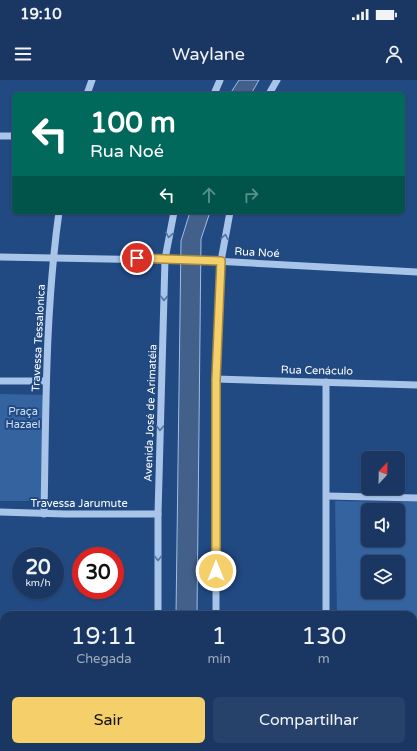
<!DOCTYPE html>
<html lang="pt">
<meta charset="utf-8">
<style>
:root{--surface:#193762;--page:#26426b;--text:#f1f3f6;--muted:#9facbe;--line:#375177;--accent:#f5cf69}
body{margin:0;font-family:"Varela Round",sans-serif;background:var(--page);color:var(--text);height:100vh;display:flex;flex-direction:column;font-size:15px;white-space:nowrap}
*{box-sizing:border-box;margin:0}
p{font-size:13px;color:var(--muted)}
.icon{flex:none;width:22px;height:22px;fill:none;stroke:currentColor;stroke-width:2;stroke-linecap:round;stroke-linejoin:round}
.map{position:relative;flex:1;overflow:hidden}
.side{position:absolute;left:0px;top:531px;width:417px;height:140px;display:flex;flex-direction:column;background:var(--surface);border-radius:12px 12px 0 0;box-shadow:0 1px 3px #0004,0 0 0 1px var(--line)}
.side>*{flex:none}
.top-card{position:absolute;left:12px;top:12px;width:393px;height:122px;border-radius:6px;box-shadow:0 1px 3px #0004,0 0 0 1px var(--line);background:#00695c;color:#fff;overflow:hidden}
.needle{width:26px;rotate:22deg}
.fabs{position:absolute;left:361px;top:371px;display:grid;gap:8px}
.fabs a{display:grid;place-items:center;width:44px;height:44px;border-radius:6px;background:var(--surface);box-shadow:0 1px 3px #0004,0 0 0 1px var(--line);font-size:20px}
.speed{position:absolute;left:12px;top:467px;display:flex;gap:8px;font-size:20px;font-weight:700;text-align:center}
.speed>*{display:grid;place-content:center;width:52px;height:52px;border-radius:50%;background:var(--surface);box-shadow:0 1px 3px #0004,0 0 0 1px var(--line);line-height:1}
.speed small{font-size:10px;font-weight:400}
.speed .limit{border:6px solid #d22;background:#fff;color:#111}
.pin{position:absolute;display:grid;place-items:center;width:34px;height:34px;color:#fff;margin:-17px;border:2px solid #fff;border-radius:50%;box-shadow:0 1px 4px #0007}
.me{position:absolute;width:44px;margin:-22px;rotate:0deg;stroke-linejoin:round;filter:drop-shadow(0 0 3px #0008)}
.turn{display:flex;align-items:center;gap:14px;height:84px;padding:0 12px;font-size:18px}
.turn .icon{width:52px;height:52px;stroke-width:2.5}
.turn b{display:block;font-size:28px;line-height:34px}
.lanes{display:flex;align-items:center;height:38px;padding:0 12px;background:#0003;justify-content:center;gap:20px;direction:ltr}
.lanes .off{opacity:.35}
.eta{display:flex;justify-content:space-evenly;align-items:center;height:68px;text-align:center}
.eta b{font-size:24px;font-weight:600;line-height:28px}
.action{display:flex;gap:8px;margin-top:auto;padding:8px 12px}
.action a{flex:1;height:46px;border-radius:6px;background:var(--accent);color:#111;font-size:16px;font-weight:600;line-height:46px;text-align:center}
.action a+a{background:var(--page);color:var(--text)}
.status{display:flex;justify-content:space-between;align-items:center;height:28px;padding:0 20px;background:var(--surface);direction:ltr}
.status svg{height:11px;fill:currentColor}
header{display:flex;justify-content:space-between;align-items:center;height:52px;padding:0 12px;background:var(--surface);font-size:18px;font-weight:600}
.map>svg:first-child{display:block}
.green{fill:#3563a0;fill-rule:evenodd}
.water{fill:#42608a;stroke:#9bbeea}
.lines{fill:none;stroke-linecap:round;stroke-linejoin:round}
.minor{stroke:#a8c4e8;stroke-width:7}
.oneway{stroke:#5074a6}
.route-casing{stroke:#9f8744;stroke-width:10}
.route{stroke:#f5cf69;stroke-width:7}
.labels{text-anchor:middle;stroke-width:4;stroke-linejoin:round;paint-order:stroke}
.street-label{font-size:11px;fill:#fff;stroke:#214982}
.park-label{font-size:11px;fill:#ccdef6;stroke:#214982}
</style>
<div class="status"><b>19:10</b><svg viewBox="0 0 49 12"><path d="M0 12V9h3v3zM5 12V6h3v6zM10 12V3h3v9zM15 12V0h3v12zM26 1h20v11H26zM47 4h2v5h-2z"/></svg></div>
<header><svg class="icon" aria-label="menu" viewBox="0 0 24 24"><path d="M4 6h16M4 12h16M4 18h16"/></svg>Waylane<svg class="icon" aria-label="person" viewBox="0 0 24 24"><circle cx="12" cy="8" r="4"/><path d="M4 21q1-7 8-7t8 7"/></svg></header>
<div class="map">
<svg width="417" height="671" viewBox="0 0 417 671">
<rect width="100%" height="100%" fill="#214982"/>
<!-- green -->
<g class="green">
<polygon points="0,314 47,315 43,421 0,421"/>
<path d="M335,421L417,422V552H413V535H337ZM368,430H398V460H368ZM368,482H398V512H368Z"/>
</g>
<!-- water -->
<g class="water">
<polygon points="239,0 259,0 251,14 230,14"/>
<polygon points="190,132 210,132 201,159 197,535 176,535 181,161"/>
<rect x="174" y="667" width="22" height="4"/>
</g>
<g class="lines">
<!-- minor -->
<g class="minor">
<polyline points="87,14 92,0"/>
<polyline points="214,14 220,0"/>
<polyline points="269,14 277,0"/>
<polyline points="0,56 14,56"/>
<polyline points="0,177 214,181 417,192"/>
<polyline points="216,299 417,305"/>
<polyline points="0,301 46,301"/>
<polyline points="327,416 417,418"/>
<polyline points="0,432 65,434 158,434"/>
<path d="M44,434C46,333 45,232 59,132"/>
<polyline points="158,535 158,434 165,179 174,132"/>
<polyline points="216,535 216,299 221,181 230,132"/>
<polyline points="326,535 326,302"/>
<polyline points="0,545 4,545"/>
<polyline points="413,553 417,553"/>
<polyline points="0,658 4,658"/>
<polyline points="321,667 381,671"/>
<polyline points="41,671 41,667"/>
<polyline points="158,671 158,667"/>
<polyline points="216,671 216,667"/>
</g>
</g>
<!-- one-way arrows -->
<defs><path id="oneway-chevron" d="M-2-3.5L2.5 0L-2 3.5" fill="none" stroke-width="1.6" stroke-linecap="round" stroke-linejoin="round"/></defs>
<g class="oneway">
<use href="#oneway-chevron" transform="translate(169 155) rotate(99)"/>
<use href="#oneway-chevron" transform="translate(225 157) rotate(-80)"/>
<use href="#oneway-chevron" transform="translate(164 218) rotate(92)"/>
<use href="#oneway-chevron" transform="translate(160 348) rotate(92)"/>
<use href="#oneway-chevron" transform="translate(158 478) rotate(90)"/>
</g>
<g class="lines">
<!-- route casing -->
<g class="route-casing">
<polyline id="route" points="137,178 221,181 216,299 216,491"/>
</g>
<!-- route -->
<use href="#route" class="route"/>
</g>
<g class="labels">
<!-- street labels -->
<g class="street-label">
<text transform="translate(257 172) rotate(3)" y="4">Rua Noé</text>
<text transform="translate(38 258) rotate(-87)" y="4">Travessa Tessalonica</text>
<text transform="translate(317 290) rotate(1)" y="4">Rua Cenáculo</text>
<text transform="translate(150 333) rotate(-88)" y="4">Avenida José de Arimatéia</text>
<text x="79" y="427">Travessa Jarumute</text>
</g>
<!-- park labels -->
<g class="park-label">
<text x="23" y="335">Praça<tspan x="23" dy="13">Hazael</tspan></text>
</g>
</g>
</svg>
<div class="fabs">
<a><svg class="needle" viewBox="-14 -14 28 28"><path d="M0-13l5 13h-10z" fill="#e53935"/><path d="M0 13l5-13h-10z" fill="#9facbe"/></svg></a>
<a><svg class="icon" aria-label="sound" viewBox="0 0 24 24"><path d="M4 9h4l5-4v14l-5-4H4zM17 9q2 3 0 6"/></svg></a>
<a><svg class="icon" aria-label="layers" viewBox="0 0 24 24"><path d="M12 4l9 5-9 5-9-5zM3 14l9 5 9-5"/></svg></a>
</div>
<div class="speed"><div>20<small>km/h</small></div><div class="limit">30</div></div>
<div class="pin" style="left:137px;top:178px;background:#d93025"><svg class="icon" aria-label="arrive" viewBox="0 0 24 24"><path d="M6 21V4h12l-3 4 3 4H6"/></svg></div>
<svg class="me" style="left:216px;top:491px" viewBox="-20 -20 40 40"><circle r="17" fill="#f5cf69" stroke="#fff" stroke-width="3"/><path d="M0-11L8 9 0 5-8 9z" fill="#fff"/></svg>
<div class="top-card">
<div class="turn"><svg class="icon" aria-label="left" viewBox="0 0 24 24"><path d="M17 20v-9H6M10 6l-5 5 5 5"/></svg><div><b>100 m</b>Rua Noé</div></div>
<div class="lanes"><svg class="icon" aria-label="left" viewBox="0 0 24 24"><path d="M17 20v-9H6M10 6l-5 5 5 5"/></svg><svg class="icon off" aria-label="ahead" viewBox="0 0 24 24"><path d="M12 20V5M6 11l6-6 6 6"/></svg><svg class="icon off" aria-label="right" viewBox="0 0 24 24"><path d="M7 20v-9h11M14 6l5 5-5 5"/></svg></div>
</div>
<section class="side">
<div class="eta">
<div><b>19:11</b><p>Chegada</p></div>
<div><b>1</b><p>min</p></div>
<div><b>130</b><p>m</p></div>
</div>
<div class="action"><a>Sair</a><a>Compartilhar</a></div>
</section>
</div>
